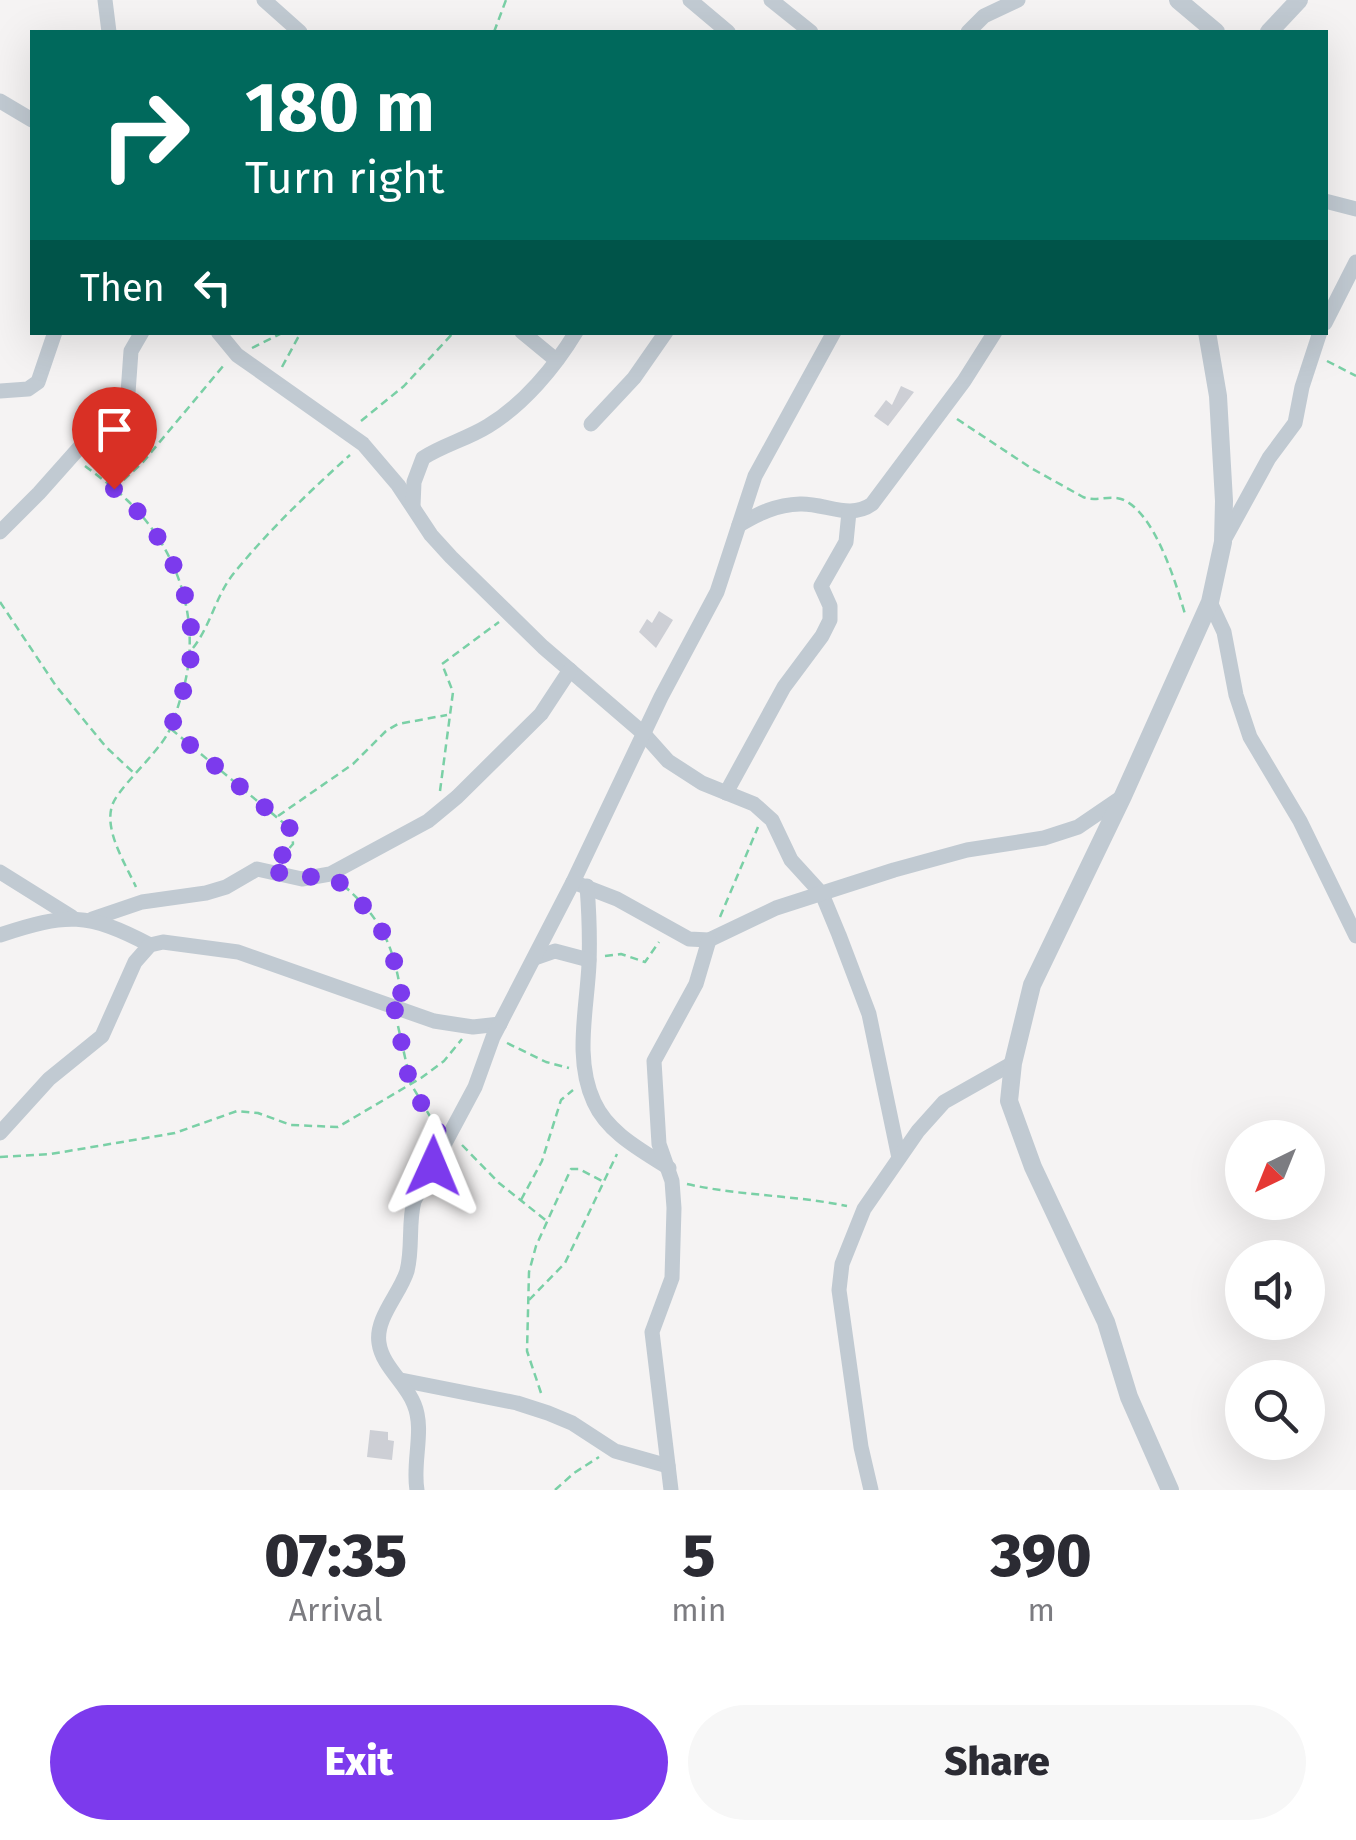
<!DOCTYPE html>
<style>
:root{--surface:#fff;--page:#f7f7f7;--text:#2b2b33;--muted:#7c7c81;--accent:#7c3aed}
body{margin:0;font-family:"Fira Sans",sans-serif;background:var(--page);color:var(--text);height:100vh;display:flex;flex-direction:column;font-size:38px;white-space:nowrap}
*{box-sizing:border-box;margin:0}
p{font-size:32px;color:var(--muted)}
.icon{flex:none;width:55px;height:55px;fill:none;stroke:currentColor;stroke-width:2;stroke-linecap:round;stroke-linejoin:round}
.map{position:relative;height:1490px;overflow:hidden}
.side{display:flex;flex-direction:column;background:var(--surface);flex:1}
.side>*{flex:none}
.hud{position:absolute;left:30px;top:30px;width:1298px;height:305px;border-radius:0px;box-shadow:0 10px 40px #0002;background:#00695c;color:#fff;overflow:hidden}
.needle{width:65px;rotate:223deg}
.tools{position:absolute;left:1225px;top:1120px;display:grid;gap:20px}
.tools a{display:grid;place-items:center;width:100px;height:100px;border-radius:50%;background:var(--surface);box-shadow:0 10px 40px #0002;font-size:50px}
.pin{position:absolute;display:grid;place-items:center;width:85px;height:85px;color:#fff;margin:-102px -42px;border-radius:50% 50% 50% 0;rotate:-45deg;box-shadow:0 0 10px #0007}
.pin .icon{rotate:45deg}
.me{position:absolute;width:110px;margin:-55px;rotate:1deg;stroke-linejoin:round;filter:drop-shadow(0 0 8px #0008)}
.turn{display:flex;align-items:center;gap:35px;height:210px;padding:0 50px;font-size:45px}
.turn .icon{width:130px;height:130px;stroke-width:2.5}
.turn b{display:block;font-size:70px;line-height:85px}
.then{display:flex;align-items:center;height:95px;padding:0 50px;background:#0003;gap:20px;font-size:38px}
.eta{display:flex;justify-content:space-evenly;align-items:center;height:170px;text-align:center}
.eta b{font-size:60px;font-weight:800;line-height:70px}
.primary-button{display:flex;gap:20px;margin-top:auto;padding:20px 50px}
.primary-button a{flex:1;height:115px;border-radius:60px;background:var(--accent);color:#fff;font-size:40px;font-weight:800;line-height:115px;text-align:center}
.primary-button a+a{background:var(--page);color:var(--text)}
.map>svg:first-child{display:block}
.building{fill:#cdcfd5}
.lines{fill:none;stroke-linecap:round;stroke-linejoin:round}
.path{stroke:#7ad0a6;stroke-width:2.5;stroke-dasharray:8 5;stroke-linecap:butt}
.minor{stroke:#c1cad2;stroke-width:15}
.tertiary{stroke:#c1cad2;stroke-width:18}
.route{stroke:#7c3aed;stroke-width:18;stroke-dasharray:0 32.4}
</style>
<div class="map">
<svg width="1356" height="1490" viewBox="0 0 1356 1490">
<rect width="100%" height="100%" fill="#f5f3f3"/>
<!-- building -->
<g class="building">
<polygon points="901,386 914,392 888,426 874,416 886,400 892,405"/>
<polygon points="659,611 673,620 656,648 639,632 647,619 652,623"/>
<polygon points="370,1430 388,1432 388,1440 394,1441 392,1460 367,1457"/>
</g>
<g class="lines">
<!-- path -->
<g class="path">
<polyline points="494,32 506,0"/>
<polyline points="252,348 284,332"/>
<polyline points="1327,361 1356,376"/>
<polyline points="282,367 301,332"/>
<path d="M957,419L1031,468L1083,497C1096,502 1108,495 1121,499C1154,510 1176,583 1185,614"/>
<polyline points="361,421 404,386 454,332"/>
<path d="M85,466C99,477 114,487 127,500C180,551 204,626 181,697C177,709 174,722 168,733C157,754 116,790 112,806C104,831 126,865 136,887"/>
<polyline points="114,489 143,462 224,365"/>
<polyline points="0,602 56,686 106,747 136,775"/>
<path d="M193,648C211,625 216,595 234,573C269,530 309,492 350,455"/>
<polyline points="171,729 292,830 293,844 280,859"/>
<polyline points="440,791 453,692 442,664 499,622"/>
<polyline points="278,816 353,764 386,731 398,724 447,715"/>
<path d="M343,885C381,918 393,944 401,993"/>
<polyline points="720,917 758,827"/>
<polyline points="605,956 621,954 645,962 659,942"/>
<polyline points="398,1026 411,1084 435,1125"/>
<polyline points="507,1043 546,1062 569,1068"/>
<polyline points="462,1145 499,1183 548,1222"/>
<polyline points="0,1157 51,1154 175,1133 237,1111 258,1113 291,1125 338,1127 421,1078 444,1061 462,1039"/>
<path d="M687,1184C740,1196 794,1195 847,1206"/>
<polyline points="521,1200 542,1161 561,1100 573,1090"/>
<polyline points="529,1300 565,1263 617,1154"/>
<polyline points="541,1393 527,1351 529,1272 536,1246 571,1169 579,1169 602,1181"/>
<polyline points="555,1490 574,1473 599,1457"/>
</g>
<!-- minor -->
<g class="minor">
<polyline points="105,0 109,32"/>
<polyline points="264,0 300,32"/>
<polyline points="690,0 728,32"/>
<polyline points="771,0 811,32"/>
<polyline points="968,32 984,16 1018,0"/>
<polyline points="0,101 32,120"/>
<polyline points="1325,201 1356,209"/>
<polyline points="1325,323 1356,262"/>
<polyline points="218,332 237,355 363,444 398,485 431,535 451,557 543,647 643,733 668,761 702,783 754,804 772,820 791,860 822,894 839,935 869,1014 899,1158"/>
<polyline points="522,332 556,360"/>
<polyline points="0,391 28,389 38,382 55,332"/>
<polyline points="591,424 634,378 666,332"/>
<path d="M413,506L414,482L423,458C443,445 467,439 488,426C523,405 555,367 576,332"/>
<path d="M739,525C759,513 776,505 800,504C825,503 850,520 872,504L964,381L995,332"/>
<polyline points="0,532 39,493 128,393 131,351 142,332"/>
<polyline points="1223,542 1269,458 1295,423 1302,387 1320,332"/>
<polyline points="1210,602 1224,632 1236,695 1250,737 1300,821 1356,936"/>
<polyline points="726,793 784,687 822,636 830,620 830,606 821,586 846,542 849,512"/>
<polyline points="0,872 72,917"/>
<polyline points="573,882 617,899 689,939 709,940 776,908 894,870 967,850 1044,838 1078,827 1122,797"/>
<path d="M587,886C589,912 590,938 589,964C587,1009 574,1059 594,1102C608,1133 641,1150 669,1168"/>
<polyline points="92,919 142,902 206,893 226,887 257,869 302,879 330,874 428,821 457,797 541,714 570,670"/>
<path d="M0,935C67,913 87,912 150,945"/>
<polyline points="535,958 555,951 589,960"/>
<polyline points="0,1133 49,1079 102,1036 135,962 150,945 163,942 238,952 434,1021 473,1027 500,1024"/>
<polyline points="401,1380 517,1403 548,1413 572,1423 615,1451 668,1466"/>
<path d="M417,1490C412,1462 425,1430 414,1404C406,1383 382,1366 379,1343C375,1318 400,1294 407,1271C413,1248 408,1224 414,1201L475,1087L493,1037L573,882L661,697L717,592L755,476L834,332"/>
<polyline points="671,1490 652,1332 672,1278 674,1208 672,1181 659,1144 654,1061 696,984 709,940"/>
<polyline points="871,1490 861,1447 839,1290 842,1264 864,1209 918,1131 944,1102 1013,1063"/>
</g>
<!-- tertiary -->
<g class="tertiary">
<polyline points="1178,0 1216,32"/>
<polyline points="1269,32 1299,0"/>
<polyline points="1170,1490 1129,1397 1106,1322 1033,1167 1009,1101 1013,1063 1032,985 1123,796 1210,602 1223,542 1224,501 1218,396 1207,332"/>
</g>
</g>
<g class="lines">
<!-- route -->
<path class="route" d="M114,489C162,528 196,591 191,654C189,680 178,704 171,729L292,830L293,844L268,870L302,878L330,874C384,921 393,940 404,1010L394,1006L410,1084L445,1144L433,1166"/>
</g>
</svg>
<div class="tools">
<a><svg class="needle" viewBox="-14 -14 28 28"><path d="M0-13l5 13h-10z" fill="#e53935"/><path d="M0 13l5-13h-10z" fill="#7c7c81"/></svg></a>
<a><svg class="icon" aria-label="sound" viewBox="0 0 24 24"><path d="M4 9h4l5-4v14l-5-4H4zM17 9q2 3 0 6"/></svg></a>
<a><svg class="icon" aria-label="search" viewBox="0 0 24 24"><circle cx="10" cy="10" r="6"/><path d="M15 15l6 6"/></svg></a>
</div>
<div class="pin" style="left:114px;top:489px;background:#d93025"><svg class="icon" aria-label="arrive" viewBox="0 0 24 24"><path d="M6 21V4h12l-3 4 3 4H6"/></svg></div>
<svg class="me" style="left:433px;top:1166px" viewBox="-20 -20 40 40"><path d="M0-17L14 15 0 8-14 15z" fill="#7c3aed" stroke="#fff" stroke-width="4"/></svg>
<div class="hud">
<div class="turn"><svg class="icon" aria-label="right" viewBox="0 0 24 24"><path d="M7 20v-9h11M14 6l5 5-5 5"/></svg><div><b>180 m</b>Turn right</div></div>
<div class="then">Then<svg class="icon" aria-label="left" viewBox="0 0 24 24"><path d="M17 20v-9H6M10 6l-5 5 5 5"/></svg></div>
</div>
</div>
<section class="side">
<div class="eta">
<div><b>07:35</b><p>Arrival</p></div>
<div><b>5</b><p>min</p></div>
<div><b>390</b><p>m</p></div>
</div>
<div class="primary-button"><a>Exit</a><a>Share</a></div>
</section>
